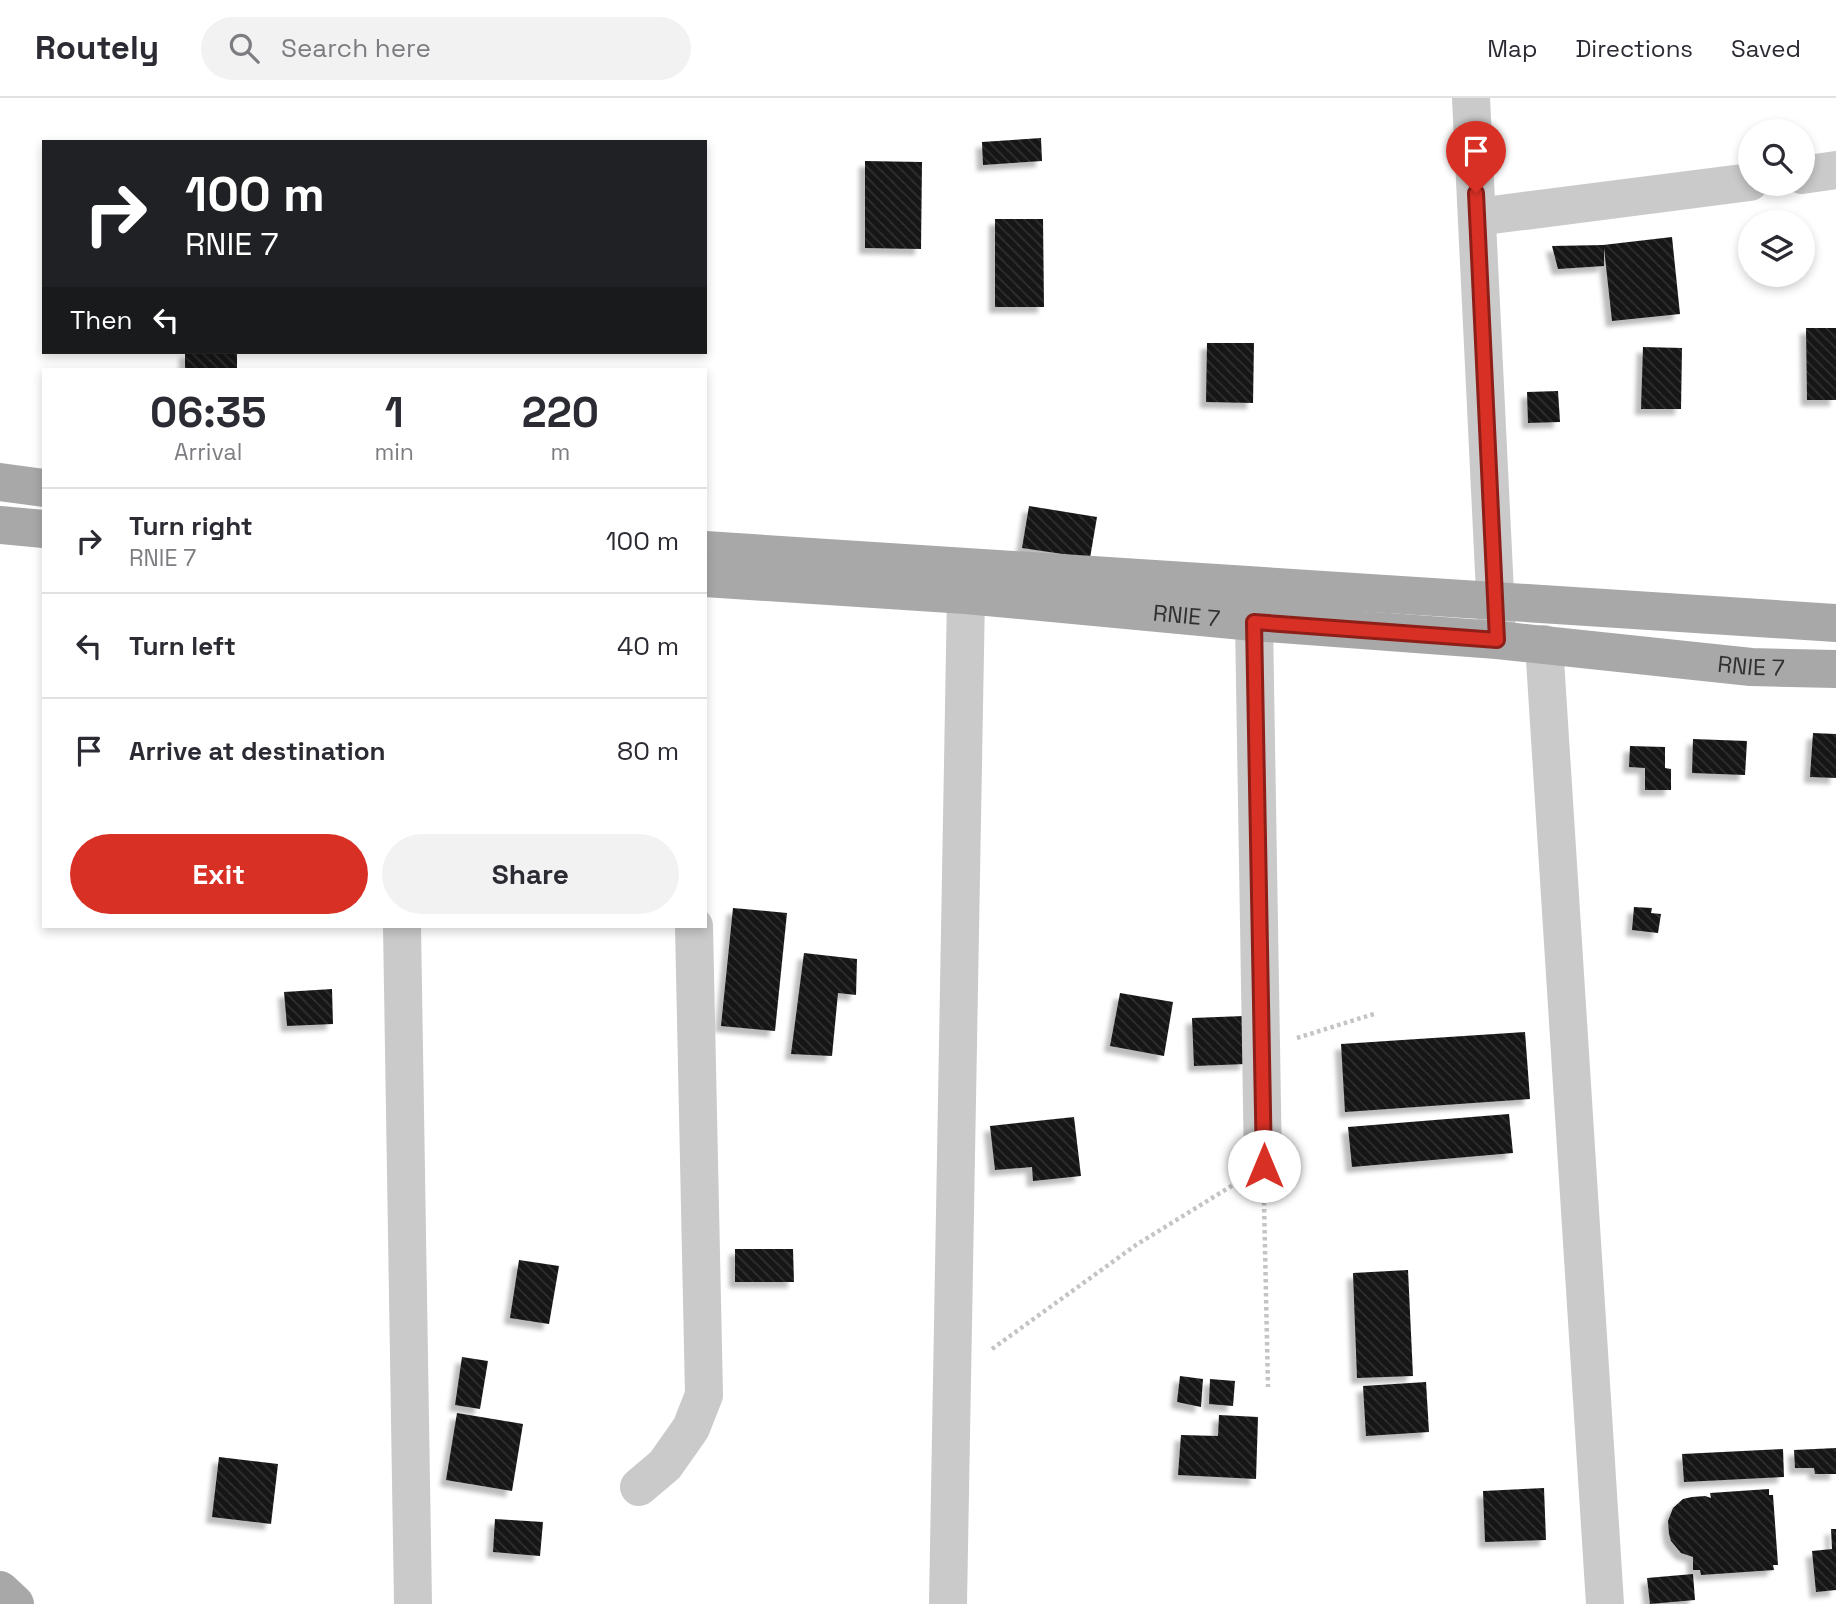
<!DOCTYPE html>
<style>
:root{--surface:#fff;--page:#f2f2f3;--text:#2b2b33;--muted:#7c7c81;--line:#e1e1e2;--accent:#d93025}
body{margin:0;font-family:"Space Grotesk",sans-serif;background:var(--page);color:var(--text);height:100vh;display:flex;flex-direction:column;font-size:26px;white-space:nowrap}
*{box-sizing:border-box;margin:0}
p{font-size:23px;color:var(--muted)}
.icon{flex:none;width:38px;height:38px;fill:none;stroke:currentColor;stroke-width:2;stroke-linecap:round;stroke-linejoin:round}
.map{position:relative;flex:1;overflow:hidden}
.details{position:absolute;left:42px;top:270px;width:665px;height:560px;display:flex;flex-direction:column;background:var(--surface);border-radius:0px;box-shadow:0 4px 10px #0003}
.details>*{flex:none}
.banner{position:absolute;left:42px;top:42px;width:665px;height:214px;border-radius:0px;box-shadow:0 4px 10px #0003;background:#202124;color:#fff;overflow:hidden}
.tools{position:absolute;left:1738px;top:21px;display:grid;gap:14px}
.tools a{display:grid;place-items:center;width:77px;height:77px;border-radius:50%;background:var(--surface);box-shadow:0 4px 10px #0003;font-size:35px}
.pin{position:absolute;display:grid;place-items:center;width:60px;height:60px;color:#fff;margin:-72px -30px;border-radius:50% 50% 50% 0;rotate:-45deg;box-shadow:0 0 7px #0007}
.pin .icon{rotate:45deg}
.me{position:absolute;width:77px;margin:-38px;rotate:0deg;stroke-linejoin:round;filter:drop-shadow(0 0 5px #0008)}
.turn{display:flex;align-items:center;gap:24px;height:147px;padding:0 28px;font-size:32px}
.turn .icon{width:91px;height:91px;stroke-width:2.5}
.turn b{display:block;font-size:49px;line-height:60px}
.then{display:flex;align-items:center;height:66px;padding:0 28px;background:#0003;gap:14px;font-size:26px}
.eta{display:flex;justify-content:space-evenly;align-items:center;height:119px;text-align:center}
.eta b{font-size:42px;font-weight:800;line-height:49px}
.button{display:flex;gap:14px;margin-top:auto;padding:14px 28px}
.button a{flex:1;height:80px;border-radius:42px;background:var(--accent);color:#fff;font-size:28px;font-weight:800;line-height:80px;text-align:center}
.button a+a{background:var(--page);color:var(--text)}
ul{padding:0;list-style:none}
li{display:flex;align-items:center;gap:21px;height:105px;padding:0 28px;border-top:2px solid var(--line)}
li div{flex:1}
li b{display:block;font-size:26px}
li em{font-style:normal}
header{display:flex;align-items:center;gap:42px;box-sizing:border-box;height:98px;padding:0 35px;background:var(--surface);border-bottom:2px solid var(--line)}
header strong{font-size:33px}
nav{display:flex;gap:38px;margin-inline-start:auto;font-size:24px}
.search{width:490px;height:63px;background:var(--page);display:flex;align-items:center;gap:18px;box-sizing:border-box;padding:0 24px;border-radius:38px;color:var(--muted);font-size:26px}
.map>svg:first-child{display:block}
.building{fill:url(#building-back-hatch);filter:url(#shadow)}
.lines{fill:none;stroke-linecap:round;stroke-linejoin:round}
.path{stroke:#c4c4c4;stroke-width:4.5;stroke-dasharray:3.5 3.5;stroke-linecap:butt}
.minor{stroke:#cacaca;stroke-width:38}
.primary{stroke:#a8a8a8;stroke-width:38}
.route-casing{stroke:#8d1f18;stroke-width:18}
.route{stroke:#d93025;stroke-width:12}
.labels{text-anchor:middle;stroke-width:7;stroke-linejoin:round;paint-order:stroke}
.street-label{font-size:23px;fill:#303030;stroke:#fff}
</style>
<header>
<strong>Routely</strong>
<div class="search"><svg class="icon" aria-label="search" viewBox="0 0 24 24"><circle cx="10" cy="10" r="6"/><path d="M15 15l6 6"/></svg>Search here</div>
<nav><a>Map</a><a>Directions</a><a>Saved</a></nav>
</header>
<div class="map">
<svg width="1836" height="1506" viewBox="0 0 1836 1506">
<defs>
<pattern id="building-back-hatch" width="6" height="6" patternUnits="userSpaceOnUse" patternTransform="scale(1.75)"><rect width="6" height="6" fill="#171717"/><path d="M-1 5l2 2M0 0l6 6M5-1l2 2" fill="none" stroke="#303030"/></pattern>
<filter id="shadow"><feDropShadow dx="-6" dy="6" stdDeviation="2" flood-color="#0004"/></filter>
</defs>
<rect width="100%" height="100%" fill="#fff"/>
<!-- building -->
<g class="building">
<polygon points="1041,40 1042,63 983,67 982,44"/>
<polygon points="865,63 922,64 921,151 865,150"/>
<polygon points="995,121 1043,121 1044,209 995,209"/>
<polygon points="1672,139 1680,216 1612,223 1604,150 1604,168 1558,171 1552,148 1603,147"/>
<polygon points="1806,230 1836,230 1836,302 1807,302"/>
<polygon points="1207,245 1254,245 1253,305 1206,304"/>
<polygon points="1643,249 1682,250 1681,311 1641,311"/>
<rect x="185" y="254" width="52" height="17"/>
<polygon points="1558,293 1560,324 1528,325 1527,294"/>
<polygon points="1029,408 1097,419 1090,460 1022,450"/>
<polygon points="1813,635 1836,636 1836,680 1810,679"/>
<polygon points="1693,641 1747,643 1745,677 1692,675"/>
<polygon points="1630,648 1665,649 1665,670 1671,671 1671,692 1645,692 1645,670 1629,669"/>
<polygon points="1634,809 1652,810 1651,815 1661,816 1658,835 1632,832"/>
<polygon points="733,810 787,815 775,933 721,928"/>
<polygon points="804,855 857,861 856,897 838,895 832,958 791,956"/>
<polygon points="332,891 333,926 287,928 284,894"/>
<polygon points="1120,895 1173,904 1164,958 1110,948"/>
<polygon points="1244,918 1246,966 1194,968 1192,920"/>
<polygon points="1525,934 1530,1001 1345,1014 1341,946"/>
<polygon points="1509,1016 1513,1055 1352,1069 1348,1029"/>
<polygon points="1074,1019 1081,1078 1033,1083 1032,1069 995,1072 990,1028"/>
<polygon points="735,1151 793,1151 794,1184 735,1184"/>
<polygon points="519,1162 559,1168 549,1226 510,1220"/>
<polygon points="1408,1172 1413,1278 1357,1280 1353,1175"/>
<polygon points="462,1259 488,1263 480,1311 455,1307"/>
<polygon points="1180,1278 1203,1281 1201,1309 1177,1304"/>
<polygon points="1210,1281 1235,1283 1233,1308 1209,1306"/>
<polygon points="1426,1284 1429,1334 1366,1338 1363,1288"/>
<polygon points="457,1315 523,1326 512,1393 446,1382"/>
<polygon points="1219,1317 1258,1319 1256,1381 1178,1377 1181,1337 1218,1338"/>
<polygon points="1836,1350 1836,1376 1815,1376 1814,1370 1795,1370 1794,1352"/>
<polygon points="1783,1351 1784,1379 1684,1384 1682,1356"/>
<polygon points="219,1359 278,1366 271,1426 212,1419"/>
<polygon points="1544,1390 1546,1442 1485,1444 1483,1393"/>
<polygon points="1769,1391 1769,1397 1773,1397 1778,1467 1773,1467 1774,1472 1701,1477 1700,1472 1693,1472 1693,1459 1681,1455 1671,1443 1669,1436 1668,1423 1673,1410 1683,1401 1692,1399 1705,1398 1711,1400 1710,1395"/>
<polygon points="495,1421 543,1424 540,1458 493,1454"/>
<polygon points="1831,1431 1836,1431 1836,1492 1816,1494 1812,1453 1832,1451"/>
<polygon points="1693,1476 1695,1502 1650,1506 1647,1480"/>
</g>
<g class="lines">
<!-- path -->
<g class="path">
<polyline points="1297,940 1377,915"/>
<polyline points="1264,1104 1268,1289"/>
<polyline points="992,1251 1136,1147 1233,1087"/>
</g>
<!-- minor -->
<g class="minor">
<polyline points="1471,0 1497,536"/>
<polyline points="1802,77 1836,72"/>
<polyline points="1477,119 1750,84"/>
<polyline points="1254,524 1263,1068"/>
<polyline points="1544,546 1605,1506"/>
<polyline points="402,828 413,1506"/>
<polyline points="639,1389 665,1367 691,1330 704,1297 694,828"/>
<polyline points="948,1506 966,497"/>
</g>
<!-- primary -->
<g class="primary">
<polyline points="0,384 44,390"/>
<polyline points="0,427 44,431"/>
<polyline points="705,452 1836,525"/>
<path id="s1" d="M705,480L966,497L1254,524L1497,542L1751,569L1836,571"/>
<polyline points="0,1492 15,1506"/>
</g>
</g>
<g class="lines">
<!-- route casing -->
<g class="route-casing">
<polyline id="route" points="1264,1068 1254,524 1497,542 1476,95"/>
</g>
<!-- route -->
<use href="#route" class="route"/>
</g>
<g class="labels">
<!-- street labels -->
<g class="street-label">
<text dy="8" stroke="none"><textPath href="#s1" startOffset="483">RNIE 7</textPath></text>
<text dy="8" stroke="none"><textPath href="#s1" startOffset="1050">RNIE 7</textPath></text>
</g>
</g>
</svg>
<div class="tools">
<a><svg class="icon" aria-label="search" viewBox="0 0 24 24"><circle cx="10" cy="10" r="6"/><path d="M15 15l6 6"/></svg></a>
<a><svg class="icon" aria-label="layers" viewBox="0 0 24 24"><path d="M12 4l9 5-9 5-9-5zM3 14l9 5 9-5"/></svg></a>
</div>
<div class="pin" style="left:1476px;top:95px;background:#d93025"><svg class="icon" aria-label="arrive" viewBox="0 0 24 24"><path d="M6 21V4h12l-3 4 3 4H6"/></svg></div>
<svg class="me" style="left:1264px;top:1068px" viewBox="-20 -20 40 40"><circle r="19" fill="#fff"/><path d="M0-13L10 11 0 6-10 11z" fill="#d93025"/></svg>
<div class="banner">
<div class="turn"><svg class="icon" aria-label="right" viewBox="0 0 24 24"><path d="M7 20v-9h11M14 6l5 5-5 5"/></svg><div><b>100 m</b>RNIE 7</div></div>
<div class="then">Then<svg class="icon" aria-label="left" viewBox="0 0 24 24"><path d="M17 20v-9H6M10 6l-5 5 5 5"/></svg></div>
</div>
<section class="details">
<div class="eta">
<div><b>06:35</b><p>Arrival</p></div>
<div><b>1</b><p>min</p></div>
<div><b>220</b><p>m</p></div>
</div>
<ul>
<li><svg class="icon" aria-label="right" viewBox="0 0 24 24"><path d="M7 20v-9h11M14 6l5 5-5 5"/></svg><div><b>Turn right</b><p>RNIE 7</p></div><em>100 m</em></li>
<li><svg class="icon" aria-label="left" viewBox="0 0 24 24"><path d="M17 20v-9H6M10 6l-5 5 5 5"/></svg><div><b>Turn left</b></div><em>40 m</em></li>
<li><svg class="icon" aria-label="arrive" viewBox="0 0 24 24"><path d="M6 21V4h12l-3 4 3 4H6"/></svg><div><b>Arrive at destination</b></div><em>80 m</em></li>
</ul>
<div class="button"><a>Exit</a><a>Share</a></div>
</section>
</div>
